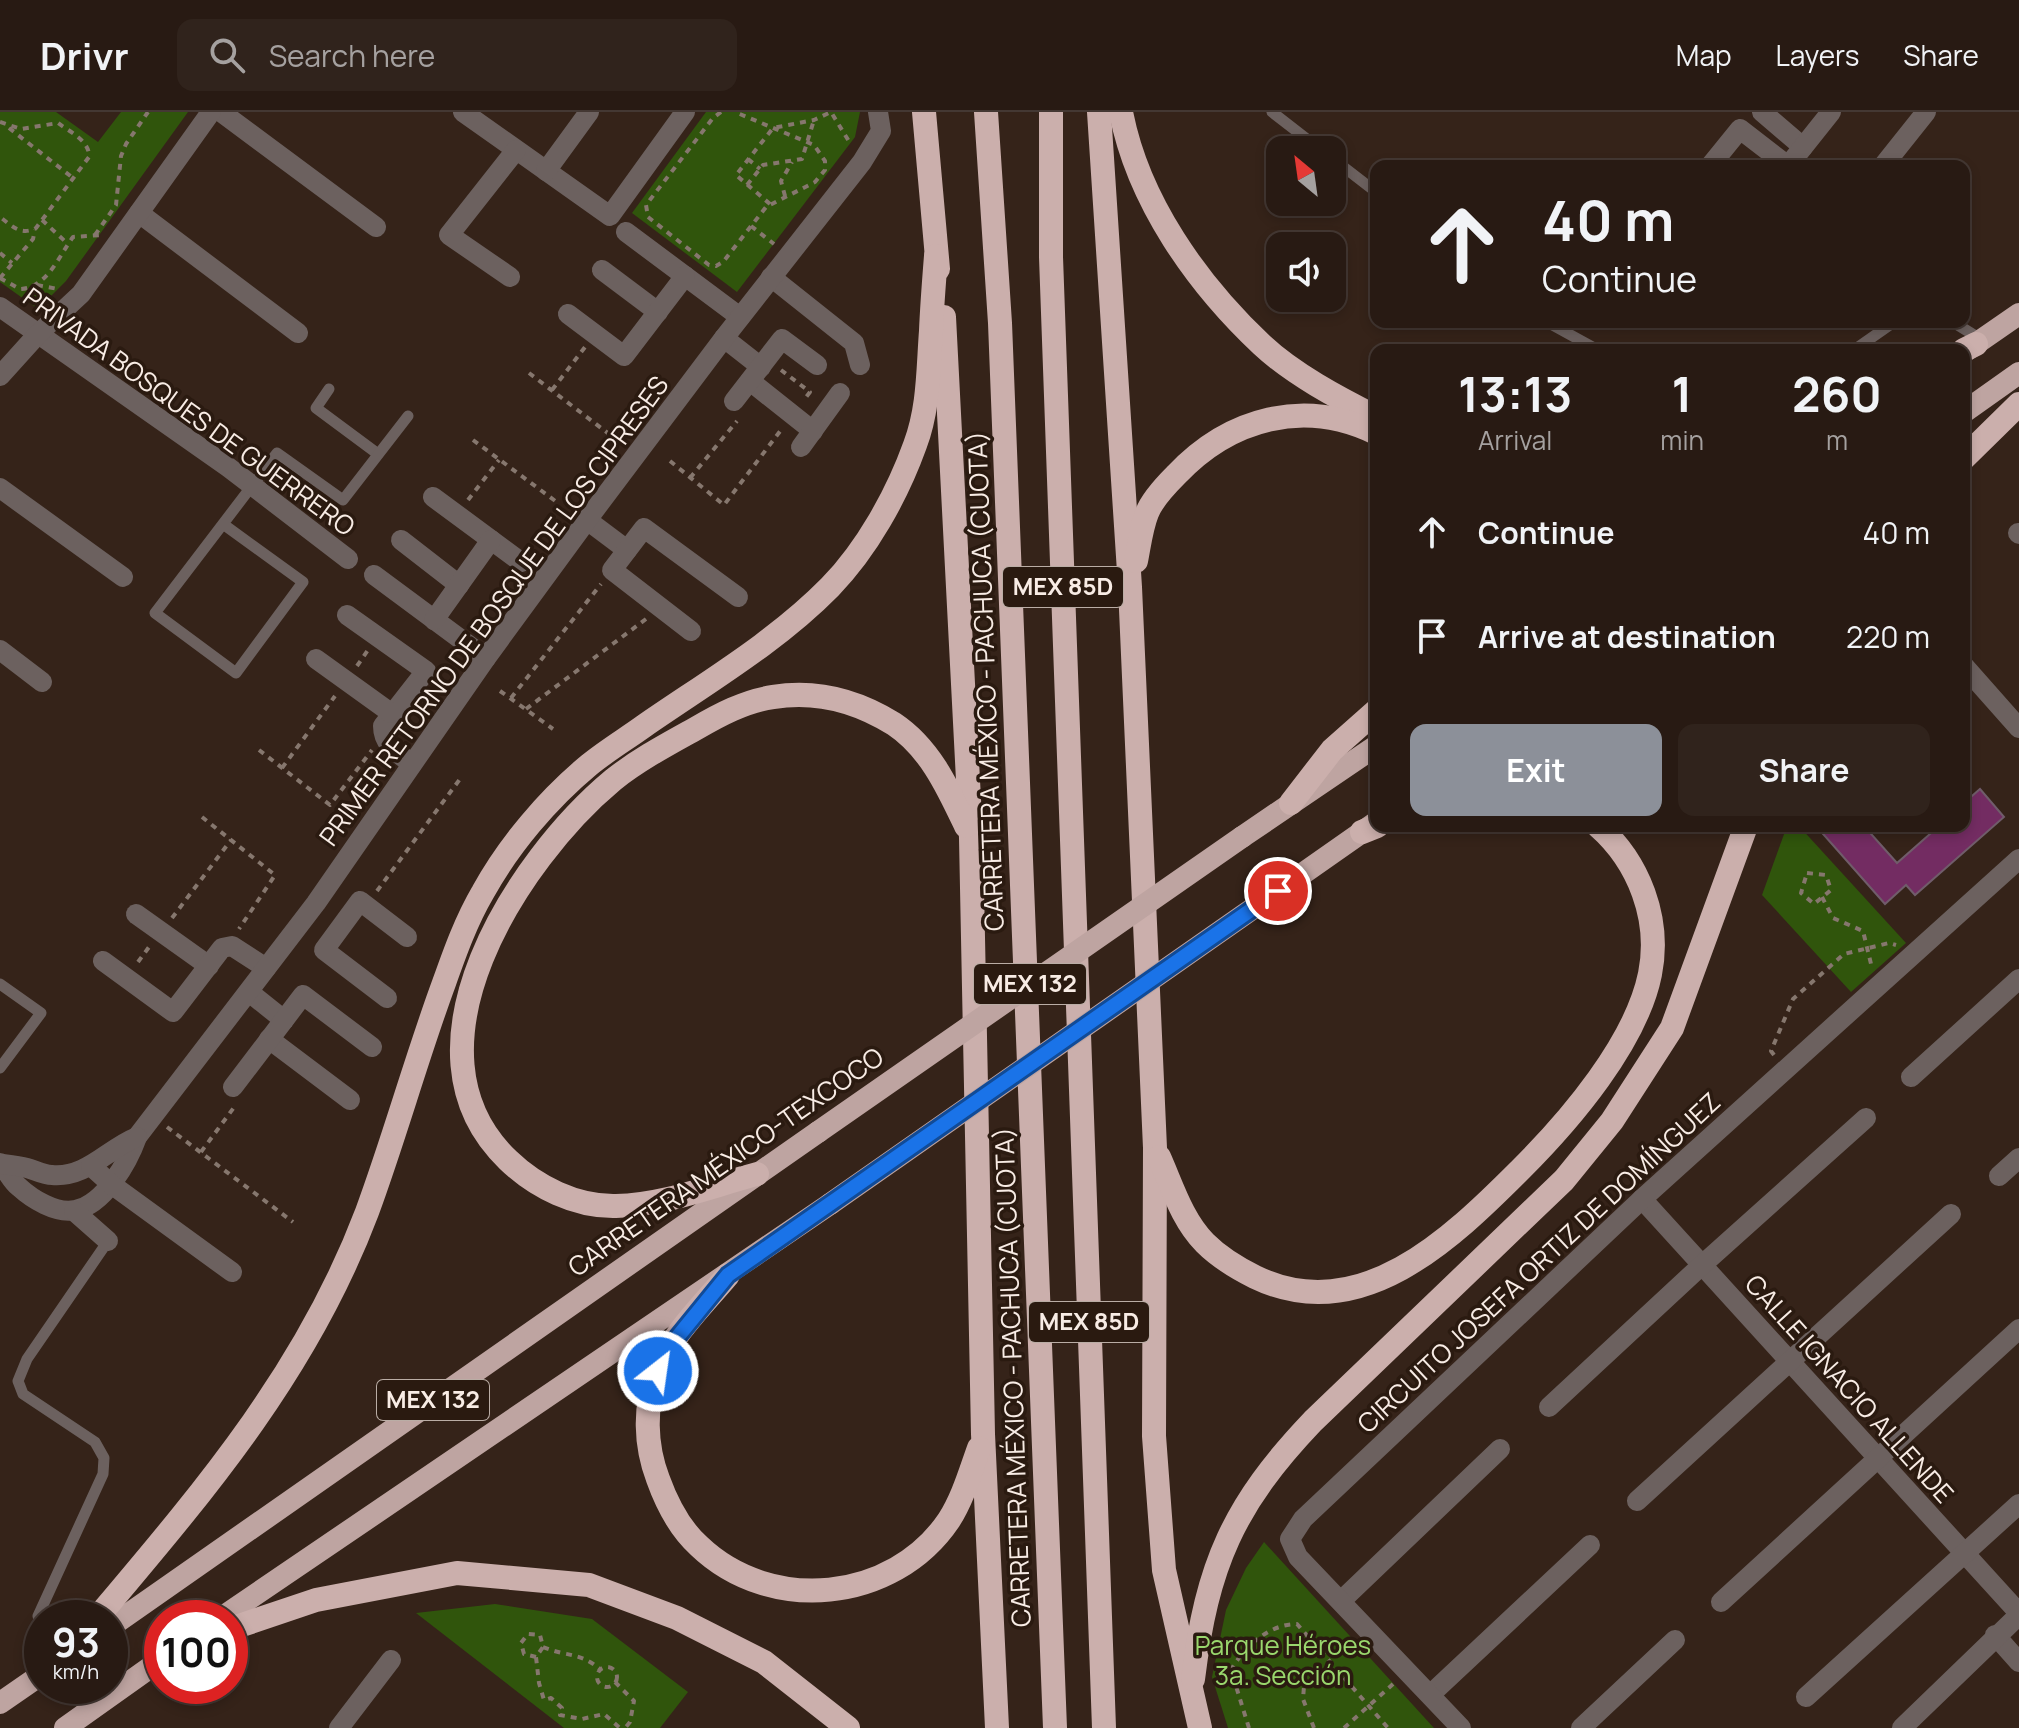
<!DOCTYPE html>
<meta charset="utf-8">
<style>
:root{--surface:#281a13;--page:#30231c;--text:#f1f3f6;--muted:#a5a1a0;--line:#443833;--accent:#8c9099}
body{margin:0;font-family:Manrope,sans-serif;background:var(--page);color:var(--text);height:100vh;display:flex;flex-direction:column;font-size:30px;white-space:nowrap}
*{box-sizing:border-box;margin:0}
p{font-size:26px;color:var(--muted)}
.icon{flex:none;width:44px;height:44px;fill:none;stroke:currentColor;stroke-width:2;stroke-linecap:round;stroke-linejoin:round}
.map{position:relative;flex:1;overflow:hidden}
.panel{position:absolute;left:1370px;top:232px;width:600px;height:488px;display:flex;flex-direction:column;background:var(--surface);border-radius:16px;box-shadow:0 4px 12px #0003,0 0 0 2px var(--line)}
.panel>*{flex:none}
.guide{position:absolute;left:1370px;top:48px;width:600px;height:168px;border-radius:16px;box-shadow:0 4px 12px #0003,0 0 0 2px var(--line);background:#281a13;color:var(--text);overflow:hidden}
.needle{width:52px;rotate:331deg}
.buttons{position:absolute;left:1266px;top:24px;display:grid;gap:16px}
.buttons a{display:grid;place-items:center;width:80px;height:80px;border-radius:16px;background:var(--surface);box-shadow:0 4px 12px #0003,0 0 0 2px var(--line);font-size:40px}
.speed{position:absolute;left:24px;top:1488px;display:flex;gap:16px;font-size:40px;font-weight:700;text-align:center}
.speed>*{display:grid;place-content:center;width:104px;height:104px;border-radius:50%;background:var(--surface);box-shadow:0 4px 12px #0003,0 0 0 2px var(--line);line-height:1}
.speed small{font-size:20px;font-weight:400}
.speed .limit{border:12px solid #d22;background:#fff;color:#111}
.pin{position:absolute;display:grid;place-items:center;width:68px;height:68px;color:#fff;margin:-34px;border:4px solid #fff;border-radius:50%;box-shadow:0 2px 8px #0007}
.me{position:absolute;width:88px;margin:-44px;rotate:30deg;stroke-linejoin:round;filter:drop-shadow(0 0 6px #0008)}
.turn{display:flex;align-items:center;gap:28px;height:168px;padding:0 40px;font-size:36px}
.turn .icon{width:104px;height:104px;stroke-width:2.5}
.turn b{display:block;font-size:56px;line-height:68px}
.eta{display:flex;justify-content:space-evenly;align-items:center;height:136px;text-align:center}
.eta b{font-size:48px;font-weight:700;line-height:56px}
.cta{display:flex;gap:16px;margin-top:auto;padding:16px 40px}
.cta a{flex:1;height:92px;border-radius:16px;background:var(--accent);color:#fff;font-size:32px;font-weight:700;line-height:92px;text-align:center}
.cta a+a{background:var(--page);color:var(--text)}
ul{padding:0;list-style:none}
li{display:flex;align-items:center;gap:24px;height:104px;padding:0 40px}
li div{flex:1}
li b{display:block;font-size:30px}
li em{font-style:normal}
header{display:flex;align-items:center;gap:48px;box-sizing:border-box;height:112px;padding:0 40px;background:var(--surface);border-bottom:2px solid var(--line)}
header strong{font-size:38px}
nav{display:flex;gap:44px;margin-inline-start:auto;font-size:28px}
.search{width:560px;height:72px;background:var(--page);display:flex;align-items:center;gap:20px;box-sizing:border-box;padding:0 28px;border-radius:16px;color:var(--muted);font-size:30px}
.map>svg:first-child{display:block}
.green{fill:#30550c}
.building{fill:#732c62;stroke:#705c6a;stroke-width:2}
.lines{fill:none;stroke-linecap:round;stroke-linejoin:round}
.path{stroke:#86776e;stroke-width:4;stroke-dasharray:6 6;stroke-linecap:butt}
.service{stroke:#6c615f;stroke-width:11}
.minor{stroke:#6c615f;stroke-width:20}
.trunk{stroke:#bea4a1;stroke-width:22}
.motorway{stroke:#cbafac;stroke-width:24}
.trunk-bridge{stroke:#bea4a1;stroke-width:22}
.route-casing{stroke:#114b97;stroke-width:20}
.route{stroke:#1a73e8;stroke-width:14}
.labels{text-anchor:middle;stroke-width:7;stroke-linejoin:round;paint-order:stroke}
.shield{fill:#2a1a10;stroke:#baada5;stroke-width:2}
.shield-label{font-size:24px;font-weight:bold;fill:#f8ece5}
.street-label{font-size:26px;fill:#f8ece5;stroke:#2a1a10}
.park-label{font-size:26px;fill:#9ad76d;stroke:#2a1a10}
</style>
<header>
<strong>Drivr</strong>
<div class="search"><svg class="icon" aria-label="search" viewBox="0 0 24 24"><circle cx="10" cy="10" r="6"/><path d="M15 15l6 6"/></svg>Search here</div>
<nav><a>Map</a><a>Layers</a><a>Share</a></nav>
</header>
<div class="map">
<svg width="2019" height="1616" viewBox="0 0 2019 1616">
<rect width="100%" height="100%" fill="#352319"/>
<!-- green -->
<g class="green">
<polygon points="0,0 56,0 98,30 121,0 188,0 66,169 38,197 0,170"/>
<polygon points="706,0 860,0 855,25 737,180 632,101"/>
<polygon points="1787,714 1799,714 1906,831 1851,880 1762,783"/>
<polygon points="1264,1430 1434,1616 1228,1616 1212,1565 1226,1498 1246,1456"/>
<polygon points="495,1492 592,1507 688,1580 660,1616 564,1616 416,1501"/>
</g>
<!-- building -->
<polygon class="building" points="1980,677 2004,705 1915,783 1906,773 1885,792 1816,714 1864,714 1897,751 1939,714 1964,714 1964,691"/>
<g class="lines">
<!-- path -->
<g class="path">
<polyline points="721,0 713,6 646,93 648,105 709,153 716,154 723,150 766,95 815,70 825,58 825,49 814,33 735,0"/>
<path d="M0,10L21,17L58,11C70,20 90,29 89,45L36,116C21,124 12,114 0,105"/>
<polyline points="9,16 73,66"/>
<polyline points="748,47 760,57"/>
<polyline points="747,73 763,53 802,47 814,8"/>
<polyline points="785,84 781,69 792,50"/>
<polyline points="770,92 736,63 773,16 814,8 831,0 850,31"/>
<polyline points="42,108 68,132"/>
<polyline points="751,114 774,132"/>
<polyline points="95,123 116,93 121,44 126,32 148,0"/>
<polyline points="0,141 12,151"/>
<path d="M0,166L20,177C47,176 59,144 73,125L101,123"/>
<polyline points="0,166 33,127 35,118"/>
<polyline points="37,173 58,177"/>
<polyline points="781,258 810,280 803,289"/>
<polyline points="529,261 609,322"/>
<polyline points="552,278 585,235"/>
<polyline points="473,328 558,391"/>
<polyline points="670,349 724,393 781,318"/>
<polyline points="690,366 737,309"/>
<polyline points="468,388 499,348"/>
<polyline points="357,554 368,538"/>
<polyline points="500,579 553,617"/>
<polyline points="511,586 601,472"/>
<polyline points="526,597 646,507"/>
<polyline points="259,638 330,693 372,638"/>
<polyline points="282,656 335,584"/>
<polyline points="202,705 275,763 239,817"/>
<polygon points="1807,761 1826,763 1831,778 1814,792 1801,781"/>
<polyline points="377,779 460,667"/>
<polyline points="1822,785 1833,806 1863,819 1872,856"/>
<polyline points="172,806 231,728"/>
<polyline points="138,850 149,835"/>
<polyline points="1774,943 1771,939 1793,887 1844,842 1889,831 1896,833"/>
<polyline points="167,1015 293,1110"/>
<polyline points="201,1040 235,994"/>
<path d="M543,1535C567,1545 581,1540 601,1558"/>
<polyline points="536,1545 524,1542 521,1531 528,1522 540,1523 543,1535 536,1545 539,1571 544,1588 551,1586 562,1596 560,1603 582,1607 604,1602 620,1616"/>
<circle cx="607" cy="1565" r="10"/>
<polyline points="615,1570 634,1589 630,1610 625,1616"/>
<path d="M1249,1616L1231,1558C1244,1535 1269,1512 1297,1512L1388,1616"/>
<polyline points="1314,1616 1303,1587 1304,1574 1343,1565"/>
<polyline points="1344,1616 1393,1572"/>
</g>
<!-- service -->
<g class="service">
<polyline points="1272,0 1321,38"/>
<polyline points="1332,46 1376,80"/>
<polyline points="1547,210 1598,238"/>
<polyline points="1953,210 1982,228"/>
<polyline points="1854,238 1894,210"/>
<polyline points="329,277 316,296 378,342"/>
<polyline points="223,412 303,470 236,561 155,501 277,341 343,388 408,304"/>
<polyline points="0,872 41,901 0,956"/>
<polyline points="42,1520 38,1504 103,1362 104,1346 95,1330 23,1282 18,1269 27,1247 108,1129"/>
</g>
<!-- minor -->
<g class="minor">
<polyline points="221,0 376,115"/>
<polyline points="463,0 610,104 685,0"/>
<polyline points="1762,0 1803,35"/>
<polyline points="1710,54 1740,17 1788,54"/>
<polyline points="1788,54 1831,0"/>
<polyline points="1883,54 1926,0"/>
<polyline points="546,59 589,0"/>
<polyline points="139,101 298,221"/>
<polyline points="626,120 740,205"/>
<polyline points="602,158 658,200"/>
<polyline points="510,165 449,123 516,38"/>
<polyline points="771,165 854,231 860,253"/>
<polyline points="0,195 228,355 348,447"/>
<polyline points="568,202 624,244 685,164"/>
<polyline points="724,226 761,255"/>
<polyline points="0,264 37,223 81,182 211,0"/>
<polyline points="750,269 813,319"/>
<polyline points="734,289 782,227 817,253"/>
<polyline points="801,335 840,281"/>
<polyline points="0,376 123,465"/>
<polyline points="433,385 521,450"/>
<polyline points="587,408 627,438"/>
<polyline points="2018,421 2019,422"/>
<polyline points="401,428 459,473"/>
<polyline points="374,463 486,546"/>
<path d="M347,503L426,559L383,614C383,633 398,641 412,652"/>
<polyline points="434,508 491,428"/>
<polyline points="691,519 612,458 644,416 738,485"/>
<polyline points="0,538 42,570"/>
<polyline points="316,547 391,601"/>
<polyline points="1964,554 2019,616"/>
<polyline points="136,802 209,854"/>
<polyline points="103,849 173,900 222,836 232,834 266,856"/>
<polyline points="249,880 284,908"/>
<polyline points="387,886 324,838 360,789 407,825"/>
<polyline points="269,927 350,988"/>
<polyline points="1911,965 2019,867"/>
<polyline points="233,975 303,883 372,935"/>
<path d="M0,1051C7,1058 11,1069 19,1075C32,1087 56,1102 75,1098C104,1093 128,1050 137,1025L316,791L486,546L587,408L724,226L862,50L881,19L878,0"/>
<path d="M2,1052C10,1053 19,1054 27,1056C35,1058 43,1063 52,1063C87,1066 107,1037 137,1025"/>
<polyline points="91,1054 111,1072 232,1160"/>
<polyline points="1999,1064 2019,1046"/>
<polyline points="1642,1087 2019,1501"/>
<polyline points="74,1099 108,1129"/>
<polyline points="1549,1295 1702,1153 1866,1006"/>
<polyline points="1637,1389 1951,1102"/>
<polyline points="1342,1488 1500,1337"/>
<polyline points="1721,1490 2019,1217"/>
<polyline points="1995,1523 2019,1550"/>
<polyline points="1431,1582 1590,1433"/>
<polyline points="1806,1585 2019,1392"/>
<polyline points="339,1616 391,1548"/>
<polyline points="1461,1616 1298,1445 1290,1427 1303,1407 1642,1087 2019,747"/>
<polyline points="1581,1616 1675,1528"/>
<polyline points="1902,1616 2019,1503"/>
</g>
<!-- trunk -->
<g class="trunk">
<polyline points="1964,240 2019,202"/>
<polyline points="1964,300 2019,261"/>
<polyline points="1242,725 1376,634"/>
<polyline points="1278,779 1375,711"/>
<polyline points="221,1506 830,1092"/>
<polyline points="110,1515 818,1020"/>
<polyline points="0,1591 42,1562"/>
<polyline points="65,1616 162,1547"/>
</g>
<!-- motorway -->
<g class="motorway">
<polyline points="924,0 938,157"/>
<polyline points="986,0 1000,211 1055,1616"/>
<polyline points="1051,0 1051,145 1104,1616"/>
<polyline points="1099,0 1130,475 1155,1036 1154,1324 1164,1458 1200,1616"/>
<path d="M1121,0C1138,89 1197,172 1262,233C1293,262 1338,286 1376,305"/>
<polyline points="944,205 971,726 983,1322 997,1616"/>
<polyline points="1964,238 1976,232"/>
<polyline points="1964,346 2019,292"/>
<path d="M1136,449C1139,434 1141,416 1147,401C1152,388 1166,373 1176,363C1230,306 1304,286 1376,321"/>
<polyline points="1291,691 1332,638 1376,599"/>
<polyline points="1362,720 1377,714"/>
<path d="M1159,1045C1172,1074 1182,1108 1205,1131C1219,1145 1237,1156 1255,1165C1360,1216 1451,1127 1521,1057C1570,1008 1636,931 1650,862C1661,807 1639,750 1598,714"/>
<path d="M757,1062C711,1074 664,1093 616,1094C576,1095 536,1075 508,1048C393,938 518,747 613,668C638,648 668,632 695,617C719,603 745,589 773,585C816,578 857,589 894,612C930,636 948,676 966,714"/>
<path d="M728,1163C703,1193 671,1223 657,1260C644,1295 645,1333 658,1367C667,1392 679,1416 699,1434C770,1502 893,1491 949,1408C963,1386 970,1361 979,1336"/>
<path d="M97,1506C205,1378 307,1259 367,1100C395,1024 416,947 444,871C455,840 466,809 483,780C509,733 548,687 589,653C606,639 626,627 644,614C706,571 776,530 830,475C867,437 897,383 915,333C929,296 928,258 931,219C932,194 934,169 936,144"/>
<polyline points="230,1517 316,1488 457,1461 589,1473 677,1506 764,1550 848,1616"/>
<path d="M1193,1567C1207,1453 1233,1393 1313,1309L1564,1068L1612,1009L1672,916L1746,714"/>
</g>
<!-- trunk-bridge -->
<g class="trunk-bridge">
<polyline points="818,1020 1242,725"/>
<polyline points="830,1092 1278,779"/>
</g>
</g>
<g class="lines">
<!-- route casing -->
<g class="route-casing">
<polyline id="route" points="658,1259 671,1233 728,1163 1278,779"/>
</g>
<!-- route -->
<use href="#route" class="route"/>
</g>
<g class="labels">
<!-- shield labels -->
<g class="shield">
<rect x="1003" y="455" width="120" height="40" rx="6"/>
<rect x="974" y="852" width="112" height="40" rx="6"/>
<rect x="1029" y="1190" width="120" height="40" rx="6"/>
<rect x="377" y="1268" width="112" height="40" rx="6"/>
</g>
<g class="shield-label">
<text x="1063" y="483">MEX 85D</text>
<text x="1030" y="880">MEX 132</text>
<text x="1089" y="1218">MEX 85D</text>
<text x="433" y="1296">MEX 132</text>
</g>
<!-- street labels -->
<g class="street-label">
<text transform="translate(189 300) rotate(36)" y="9">PRIVADA BOSQUES DE GUERRERO</text>
<text transform="translate(494 499) rotate(-54)" y="9">PRIMER RETORNO DE BOSQUE DE LOS CIPRESES</text>
<text transform="translate(986 569) rotate(-92)" y="9">CARRETERA MÉXICO - PACHUCA (CUOTA)</text>
<text transform="translate(726 1050) rotate(-35)" y="9">CARRETERA MÉXICO-TEXCOCO</text>
<text transform="translate(1539 1151) rotate(-43)" y="9">CIRCUITO JOSEFA ORTIZ DE DOMÍNGUEZ</text>
<text transform="translate(1013 1265) rotate(-92)" y="9">CARRETERA MÉXICO - PACHUCA (CUOTA)</text>
<text transform="translate(1849 1277) rotate(48)" y="9">CALLE IGNACIO ALLENDE</text>
</g>
<!-- park labels -->
<g class="park-label">
<text x="1283" y="1543">Parque Héroes<tspan x="1283" dy="30">3a. Sección</tspan></text>
</g>
</g>
</svg>
<div class="buttons">
<a><svg class="needle" viewBox="-14 -14 28 28"><path d="M0-13l5 13h-10z" fill="#e53935"/><path d="M0 13l5-13h-10z" fill="#a5a1a0"/></svg></a>
<a><svg class="icon" aria-label="sound" viewBox="0 0 24 24"><path d="M4 9h4l5-4v14l-5-4H4zM17 9q2 3 0 6"/></svg></a>
</div>
<div class="speed"><div>93<small>km/h</small></div><div class="limit">100</div></div>
<div class="pin" style="left:1278px;top:779px;background:#d93025"><svg class="icon" aria-label="arrive" viewBox="0 0 24 24"><path d="M6 21V4h12l-3 4 3 4H6"/></svg></div>
<svg class="me" style="left:658px;top:1259px" viewBox="-20 -20 40 40"><circle r="17" fill="#1a73e8" stroke="#fff" stroke-width="3"/><path d="M0-11L8 9 0 5-8 9z" fill="#fff"/></svg>
<div class="guide">
<div class="turn"><svg class="icon" aria-label="ahead" viewBox="0 0 24 24"><path d="M12 20V5M6 11l6-6 6 6"/></svg><div><b>40 m</b>Continue</div></div>
</div>
<section class="panel">
<div class="eta">
<div><b>13:13</b><p>Arrival</p></div>
<div><b>1</b><p>min</p></div>
<div><b>260</b><p>m</p></div>
</div>
<ul>
<li><svg class="icon" aria-label="ahead" viewBox="0 0 24 24"><path d="M12 20V5M6 11l6-6 6 6"/></svg><div><b>Continue</b></div><em>40 m</em></li>
<li><svg class="icon" aria-label="arrive" viewBox="0 0 24 24"><path d="M6 21V4h12l-3 4 3 4H6"/></svg><div><b>Arrive at destination</b></div><em>220 m</em></li>
</ul>
<div class="cta"><a>Exit</a><a>Share</a></div>
</section>
</div>
